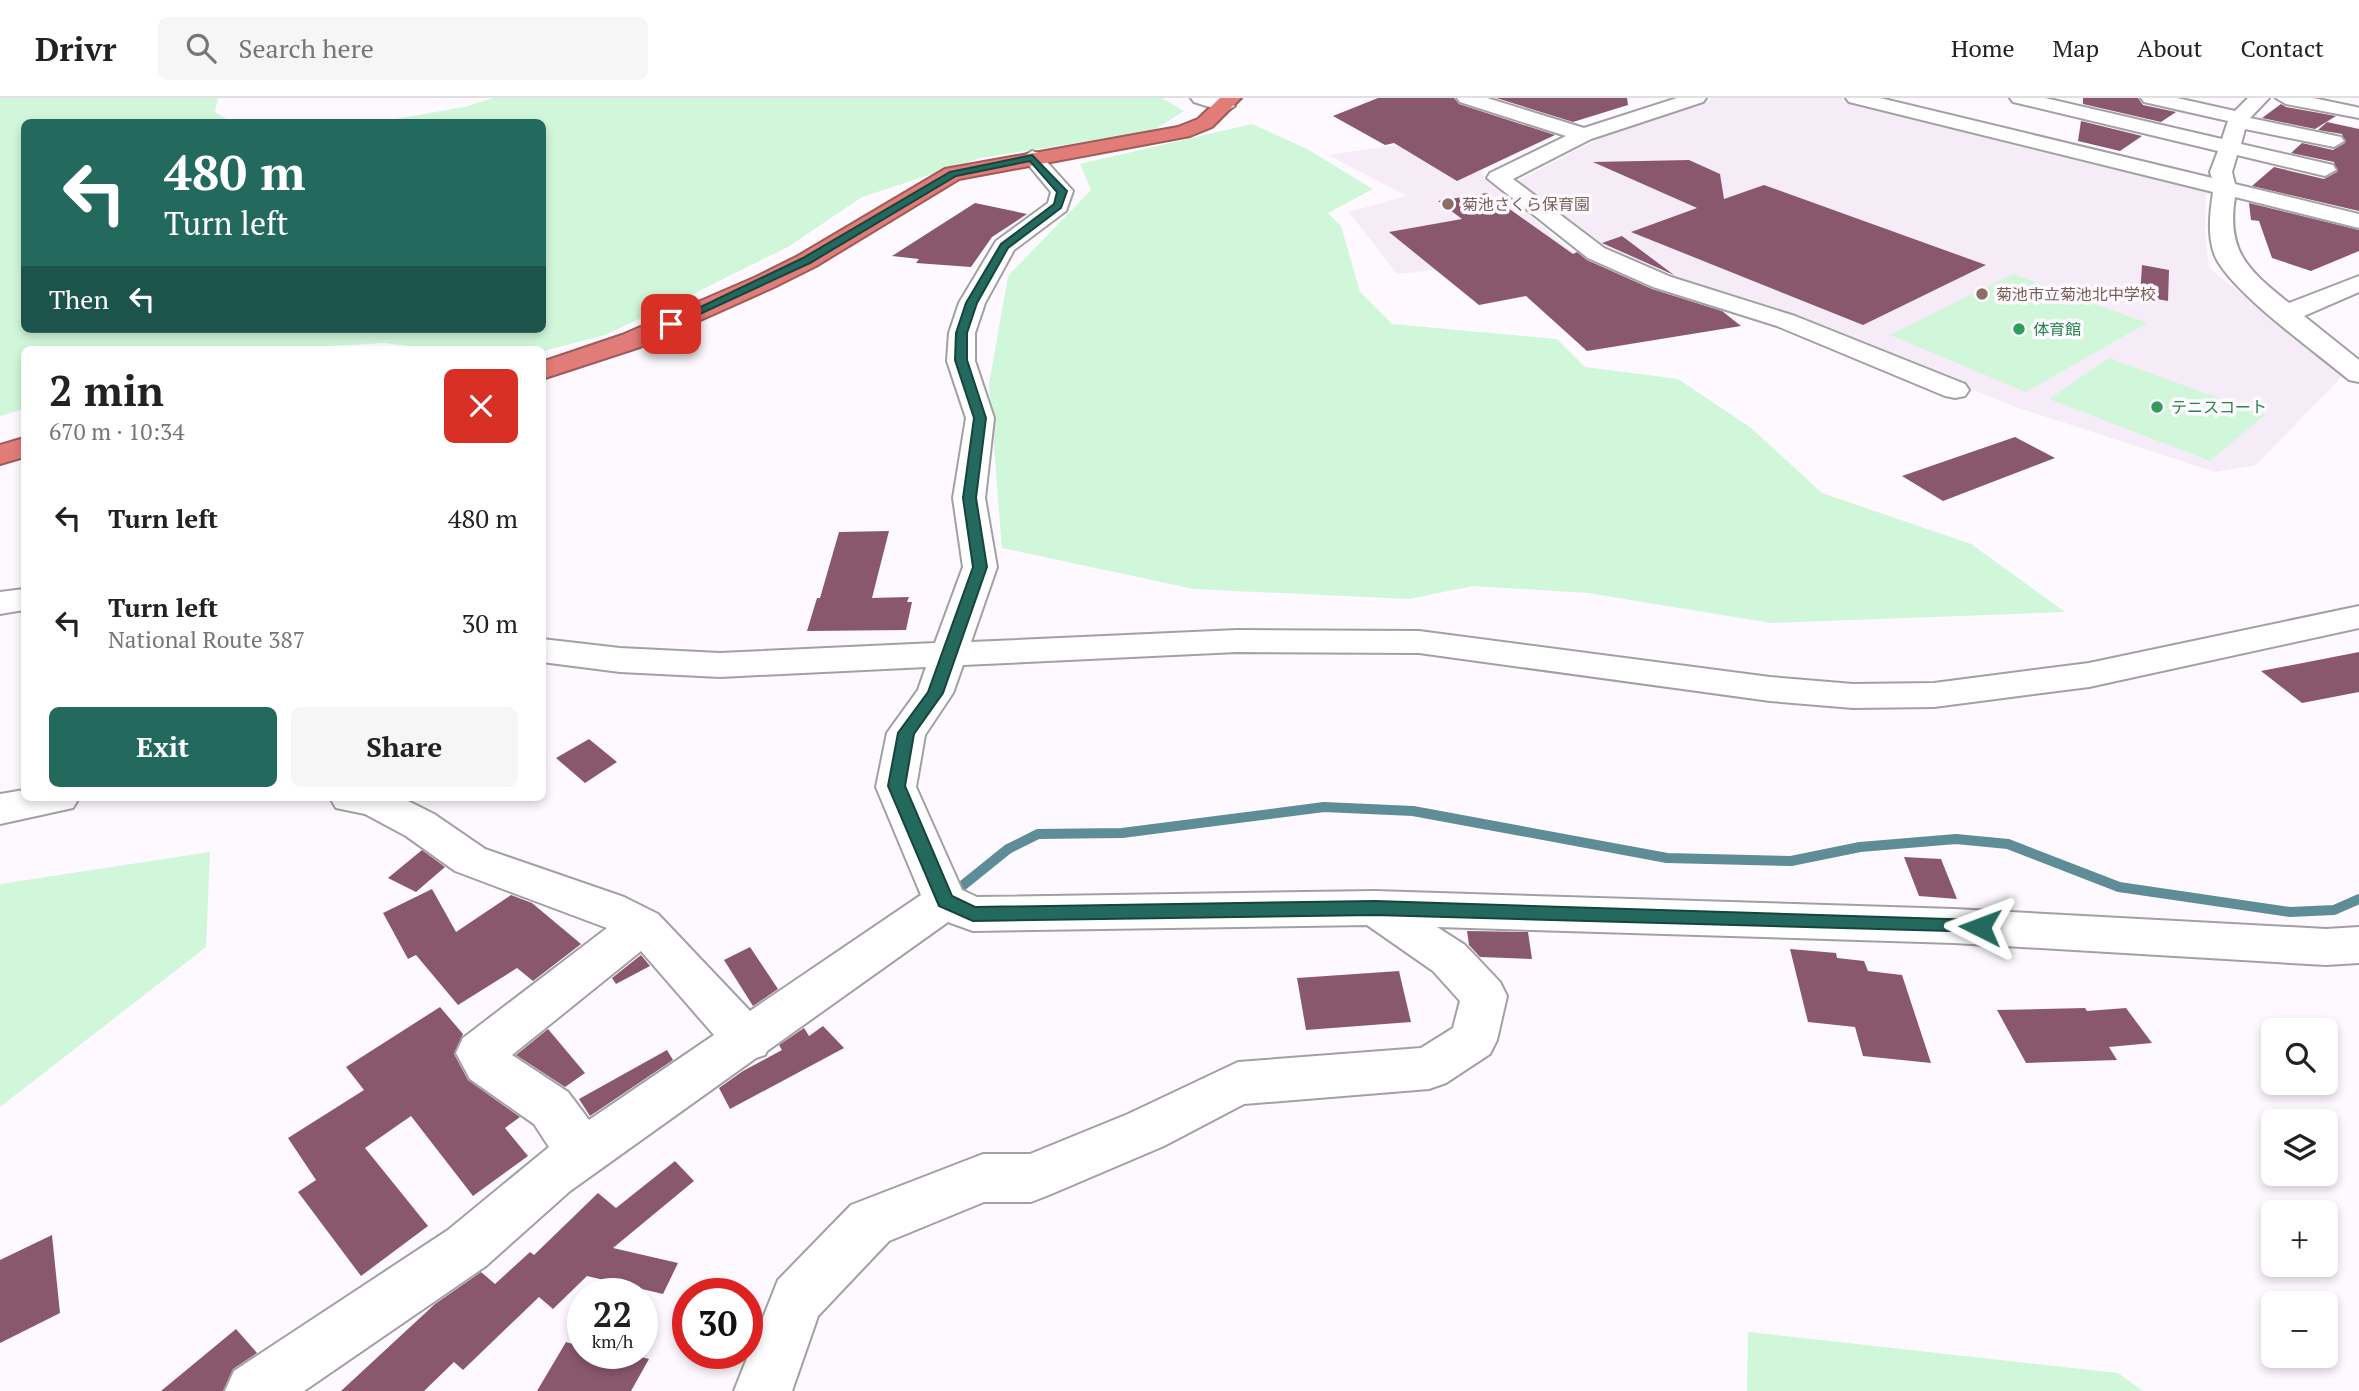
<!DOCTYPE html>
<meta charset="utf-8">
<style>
:root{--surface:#fff;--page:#f6f6f6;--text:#222;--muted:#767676;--line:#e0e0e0;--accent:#23695e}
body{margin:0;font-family:"PT Serif","Noto Sans JP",serif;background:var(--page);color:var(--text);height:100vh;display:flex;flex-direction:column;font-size:26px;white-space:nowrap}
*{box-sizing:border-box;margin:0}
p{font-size:23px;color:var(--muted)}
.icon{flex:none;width:38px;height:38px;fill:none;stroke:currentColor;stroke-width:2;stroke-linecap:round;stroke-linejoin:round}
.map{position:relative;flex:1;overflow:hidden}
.sheet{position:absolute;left:21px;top:248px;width:525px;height:455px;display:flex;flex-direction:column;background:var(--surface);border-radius:10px;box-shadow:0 4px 10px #0003}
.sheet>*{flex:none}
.top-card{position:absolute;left:21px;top:21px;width:525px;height:214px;border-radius:10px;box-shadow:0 4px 10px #0003;background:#23695e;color:#fff;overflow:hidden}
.tools{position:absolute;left:2261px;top:920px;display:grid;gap:14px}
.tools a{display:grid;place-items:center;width:77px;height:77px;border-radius:10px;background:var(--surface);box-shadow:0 4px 10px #0003;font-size:35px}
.speed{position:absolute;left:567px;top:1180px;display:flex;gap:14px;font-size:35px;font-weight:700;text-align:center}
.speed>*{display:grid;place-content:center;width:91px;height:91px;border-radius:50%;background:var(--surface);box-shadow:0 4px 10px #0003;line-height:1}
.speed small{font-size:18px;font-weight:400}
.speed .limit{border:10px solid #d22;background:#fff;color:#111}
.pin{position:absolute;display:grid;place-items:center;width:60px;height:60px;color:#fff;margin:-30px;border-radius:14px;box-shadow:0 4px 10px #0006}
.me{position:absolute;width:77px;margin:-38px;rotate:273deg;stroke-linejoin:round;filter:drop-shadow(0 0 5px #0008)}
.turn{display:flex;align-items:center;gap:24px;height:147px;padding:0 28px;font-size:32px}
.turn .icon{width:91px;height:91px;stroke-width:2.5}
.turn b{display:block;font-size:49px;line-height:60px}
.then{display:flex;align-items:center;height:66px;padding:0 28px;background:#0003;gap:14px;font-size:26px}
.round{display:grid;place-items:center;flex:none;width:74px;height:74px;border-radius:10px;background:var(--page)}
.headline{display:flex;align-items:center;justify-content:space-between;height:119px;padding:0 28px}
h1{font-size:42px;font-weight:700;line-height:52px}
.primary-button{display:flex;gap:14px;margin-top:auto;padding:14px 28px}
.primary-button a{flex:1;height:80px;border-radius:10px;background:var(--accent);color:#fff;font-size:28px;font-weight:700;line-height:80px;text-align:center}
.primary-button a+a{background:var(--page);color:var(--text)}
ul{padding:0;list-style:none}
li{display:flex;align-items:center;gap:21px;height:105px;padding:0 28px}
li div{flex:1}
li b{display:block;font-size:26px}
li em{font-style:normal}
header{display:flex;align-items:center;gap:42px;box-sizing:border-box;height:98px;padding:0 35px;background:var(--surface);border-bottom:2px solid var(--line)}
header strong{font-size:33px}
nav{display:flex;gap:38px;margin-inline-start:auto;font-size:24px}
.search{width:490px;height:63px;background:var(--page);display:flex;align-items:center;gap:18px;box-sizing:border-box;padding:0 24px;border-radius:10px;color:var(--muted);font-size:26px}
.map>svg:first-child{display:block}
.built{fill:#f5ecf7}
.green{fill:#d1f7da}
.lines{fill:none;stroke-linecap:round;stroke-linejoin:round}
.stream{stroke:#5e8c97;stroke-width:10}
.building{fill:#8a586d}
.minor-casing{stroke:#a3a0a4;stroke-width:4}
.highway-casing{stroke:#9d5b59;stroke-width:4}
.minor{fill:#fff;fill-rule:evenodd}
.highway{fill:#e17c78;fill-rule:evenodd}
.route{fill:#23695e;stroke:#17443d;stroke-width:2}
.education-dot{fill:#8d6e63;stroke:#fdf9fe;stroke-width:2.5}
.leisure-dot{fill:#2e9e5b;stroke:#fdf9fe;stroke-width:2.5}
.labels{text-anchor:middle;stroke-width:7;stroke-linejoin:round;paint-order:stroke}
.far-education-label{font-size:16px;fill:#785e54;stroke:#fdf9fe;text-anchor:start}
.far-leisure-label{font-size:16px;fill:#27864d;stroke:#fdf9fe;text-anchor:start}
</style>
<header>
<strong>Drivr</strong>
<div class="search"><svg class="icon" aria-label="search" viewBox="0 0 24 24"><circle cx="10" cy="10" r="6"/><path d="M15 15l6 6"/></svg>Search here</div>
<nav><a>Home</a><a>Map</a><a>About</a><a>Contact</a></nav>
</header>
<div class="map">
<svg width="2359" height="1293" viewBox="0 0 2359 1293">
<rect width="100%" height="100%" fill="#fdf9fe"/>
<!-- built -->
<g class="built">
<polygon points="1715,0 1842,0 2190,87 2206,95 2205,131 2209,170 2343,277 2256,367 2215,374 2016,309 1761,208 1681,184 1609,153 1518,88 1519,82 1604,38"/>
<polygon points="1443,41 1484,78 1576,157 1397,176 1349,114 1407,98 1328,57"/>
</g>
<!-- green -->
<g class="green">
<polygon points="0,0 218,0 215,14 231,24 24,24 24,231 542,231 542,24 378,24 464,9 493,0 1162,0 1184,13 1153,33 981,60 862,99 788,149 699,193 605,237 543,253 443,252 384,245 258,252 24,252 24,311 0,318"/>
<polygon points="1252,26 1307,51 1373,91 1328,115 1341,128 1360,194 1392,226 1557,241 1585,269 1678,281 1751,330 1822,395 1971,446 2065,514 1771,525 1588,495 1473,488 1409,501 1194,491 1002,450 989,286 1008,178 1091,92 1080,66"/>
<polygon points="2013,176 2147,225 2026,294 1890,237"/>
<polygon points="2109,260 2265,317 2210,363 2049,301"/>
<polygon points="210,754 206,849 0,1009 0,786"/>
<polygon points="1748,1234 2118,1275 2143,1293 1747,1293"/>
</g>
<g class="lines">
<!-- stream -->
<polyline class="stream" points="962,788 1008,751 1038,736 1122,735 1324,709 1413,713 1667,760 1791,763 1860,749 1956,741 2008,746 2119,789 2290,814 2334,812 2359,801"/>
</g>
<!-- building -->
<g class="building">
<polygon points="1378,0 1454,0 1459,6 1555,37 1457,83 1394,45 1385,47 1333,18"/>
<polygon points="1496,0 1627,0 1628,7 1573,24"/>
<polygon points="2083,0 2138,0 2143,7 2176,14 2161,24 2083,6"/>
<polygon points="2281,6 2286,9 2336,18 2315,31 2262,20"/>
<polygon points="2081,23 2142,38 2120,53 2078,43"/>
<polygon points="2327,24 2359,31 2359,113 2252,88 2274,69 2324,81 2337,74 2334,64 2291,55 2302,45 2333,52 2345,45 2342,36 2318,32"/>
<polygon points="1689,62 1720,76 1724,101 1764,87 1986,167 1863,227 1631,134 1697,110 1593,64"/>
<polygon points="1487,95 1573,156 1577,154 1587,162 1652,191 1722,213 1741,228 1587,253 1526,198 1479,207 1389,134 1462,121 1438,103"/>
<polygon points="975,105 1027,116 992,139 971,169 916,165 919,161 892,158"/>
<polygon points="2249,105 2359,132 2359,153 2311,173 2272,160 2259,123 2251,122"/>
<polygon points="1622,138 1674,177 1602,145"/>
<polygon points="2142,167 2169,172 2168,203 2140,198"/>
<polygon points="2015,339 2055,360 1943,403 1902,378"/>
<polygon points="889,433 872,500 909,499 907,504 912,504 906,532 807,533 817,500 820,500 839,434"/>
<polygon points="2359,554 2359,594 2302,605 2261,573"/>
<polygon points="589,641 617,664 585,685 556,660"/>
<polygon points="422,752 445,769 416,794 388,780"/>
<polygon points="1904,759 1941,761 1957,801 1919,798"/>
<polygon points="432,791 456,834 511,797 532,805 581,846 533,883 517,870 458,907 416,857 408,861 383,815"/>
<polygon points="1467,833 1528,834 1532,861 1480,859 1469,847"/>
<polygon points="750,849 778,891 753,908 724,862"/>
<polygon points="1790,851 1836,855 1837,860 1864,863 1868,873 1902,877 1931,965 1863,958 1855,929 1808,924"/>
<polygon points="641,857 650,868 616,886 612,880"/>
<polygon points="1399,873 1411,924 1306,932 1297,880"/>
<polygon points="440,909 463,936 454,956 468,982 520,1019 505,1030 528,1058 473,1098 411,1018 365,1050 428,1128 361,1178 298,1094 316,1082 288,1040 364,992 346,969"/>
<polygon points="2085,910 2087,913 2126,910 2152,945 2109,949 2117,962 2026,965 1997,912"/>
<polygon points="823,928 844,950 730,1011 719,990 743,973 782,952 779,947 804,930 809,938"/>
<polygon points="548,931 585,975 565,989 516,957"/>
<polygon points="667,952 673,962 590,1018 579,1001"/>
<polygon points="675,1063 694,1083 613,1150 678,1165 663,1196 587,1178 553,1211 539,1199 463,1272 454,1264 424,1293 341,1293 435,1206 481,1174 495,1186 530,1154 534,1157 598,1095 616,1110"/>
<polygon points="52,1137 60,1215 0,1245 0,1162"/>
<polygon points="236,1231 257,1255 233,1271 223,1293 161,1293"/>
<polygon points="566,1244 583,1249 583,1255 627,1255 649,1261 631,1293 537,1293"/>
</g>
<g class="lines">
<!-- minor casing -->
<g class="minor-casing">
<g id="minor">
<polygon points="1191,0 1220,0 1235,8 1225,14 1194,4"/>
<polygon points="1457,0 1487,0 1584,30 1677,0 1706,0 1703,4 1591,41 1513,81 1604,150 1671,179 1795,218 1965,286 1969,292 1965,298 1955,300 1945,298 1777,228 1653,189 1588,160 1487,80 1490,75 1566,38 1460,4"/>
<path d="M1846,0H1880L2212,80L2210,74L2218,53L2013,4L2010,0H2045L2222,41L2228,23L2144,4L2141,0H2177L2235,13L2248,0H2269L2250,20L2341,39L2344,43L2334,49L2245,31L2241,46L2333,67L2336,72L2325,78L2237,57L2232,74L2235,86L2359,116V130L2235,99C2226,154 2249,173 2289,205L2359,178V194L2304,218L2359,262V284L2349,282C2316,254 2231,194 2215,158C2207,138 2210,115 2213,94L1849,4Z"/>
<polygon points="2276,0 2313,0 2356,9 2359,10 2359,20 2286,6"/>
<path d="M1032,53L1039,55L1073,93L1066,113L1014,152L985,205L975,235V263L994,320L985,400L997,469L971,544L1237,532L1419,533L1770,579L1853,586L1934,585L2089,565L2359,508V530L2089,589L1934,609L1853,610L1770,603L1419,555L1237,554L963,567L953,595L925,637L916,689L962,792L977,799L1375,793L1954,811L2326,831L2359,829V865L2326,867L1954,845L1437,829L1465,847L1500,884L1507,898L1497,942L1490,956L1446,985L1429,991L1244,1006L1164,1048L1049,1097L1031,1104H984L889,1143L818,1218L792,1293H734L778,1182L851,1107L983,1056H1030L1128,1016L1238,964L1421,950L1453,930L1460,903L1433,873L1367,827L973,833L948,824L767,953L765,957L756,960L570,1093L486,1168L304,1293H225L234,1273L448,1132L549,1049L534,1026L470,981L456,955L463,940L607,830L455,773L406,738L365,716L336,710L330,700H402L434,716L485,751L624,799L658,816L750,913L921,797L876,689L887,635L918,592L926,569L720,579L620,574L542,564V541L620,550L720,555L935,545L963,469L953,400L966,320L947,263L949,235L959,205L996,143L1048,105L1051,94L1022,59ZM641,853L714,937L589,1022L568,994L512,957Z"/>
<polygon points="24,491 24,512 0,516 0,494"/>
<polygon points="24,692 24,700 79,700 73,710 0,726 0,696"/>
</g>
</g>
<!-- highway casing -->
<g class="highway-casing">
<g id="highway">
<polygon points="1220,0 1241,0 1212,29 1190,38 959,81 816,168 774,189 640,249 542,281 542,264 622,237 756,179 798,158 945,71 1178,29 1198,21"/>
<polygon points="24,340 24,359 0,366 0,347"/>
</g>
</g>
<!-- minor -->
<use href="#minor" class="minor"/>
<!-- highway -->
<use href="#highway" class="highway"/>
</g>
<!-- route -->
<polygon class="route" points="1032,57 1067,93 1061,110 1008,150 977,205 967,235 967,262 986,320 976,400 987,469 943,595 914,636 905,688 952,798 975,809 1375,803 1980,822 1989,829 1987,834 1375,817 973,823 939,808 888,688 898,635 928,594 973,469 963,400 974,320 955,262 956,235 966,205 1001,146 1054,106 1057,94 1030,63 956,78 810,165 674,228 665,226 803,160 950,74"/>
<!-- markers -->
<g class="education-dot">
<circle cx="1448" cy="106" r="7"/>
<circle cx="1982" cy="196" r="7"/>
</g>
<g class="leisure-dot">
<circle cx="2019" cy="231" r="7"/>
<circle cx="2157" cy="309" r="7"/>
</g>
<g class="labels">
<!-- far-education labels -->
<g class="far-education-label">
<text x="1462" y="112">菊池さくら保育園</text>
<text x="1996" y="202">菊池市立菊池北中学校</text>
</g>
<!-- far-leisure labels -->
<g class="far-leisure-label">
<text x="2033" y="237">体育館</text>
<text x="2171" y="315">テニスコート</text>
</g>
</g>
</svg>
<div class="tools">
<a><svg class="icon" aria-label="search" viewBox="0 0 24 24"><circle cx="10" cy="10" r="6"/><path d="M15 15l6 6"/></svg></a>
<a><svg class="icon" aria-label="layers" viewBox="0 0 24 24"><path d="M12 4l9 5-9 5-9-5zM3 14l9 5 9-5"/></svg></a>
<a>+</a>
<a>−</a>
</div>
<div class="speed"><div>22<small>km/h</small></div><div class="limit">30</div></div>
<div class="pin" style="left:671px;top:226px;background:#d93025"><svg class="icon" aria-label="arrive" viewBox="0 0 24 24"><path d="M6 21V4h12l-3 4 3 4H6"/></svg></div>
<svg class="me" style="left:1980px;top:829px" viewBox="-20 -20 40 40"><path d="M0-17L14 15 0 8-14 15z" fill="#23695e" stroke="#fff" stroke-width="4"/></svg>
<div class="top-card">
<div class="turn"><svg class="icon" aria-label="left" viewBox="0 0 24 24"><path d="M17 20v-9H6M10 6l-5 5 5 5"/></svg><div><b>480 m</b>Turn left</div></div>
<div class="then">Then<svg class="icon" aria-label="left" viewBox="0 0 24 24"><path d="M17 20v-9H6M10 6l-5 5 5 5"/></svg></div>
</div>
<section class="sheet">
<div class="headline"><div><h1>2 min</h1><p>670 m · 10:34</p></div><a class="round" style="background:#d93025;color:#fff"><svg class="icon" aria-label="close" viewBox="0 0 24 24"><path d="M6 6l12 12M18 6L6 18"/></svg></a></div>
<ul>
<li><svg class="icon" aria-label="left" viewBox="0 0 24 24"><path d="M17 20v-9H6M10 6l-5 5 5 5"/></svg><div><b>Turn left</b></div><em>480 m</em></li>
<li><svg class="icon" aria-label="left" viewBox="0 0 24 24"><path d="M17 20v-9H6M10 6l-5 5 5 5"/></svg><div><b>Turn left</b><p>National Route 387</p></div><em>30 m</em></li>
</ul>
<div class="primary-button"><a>Exit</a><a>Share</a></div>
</section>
</div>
